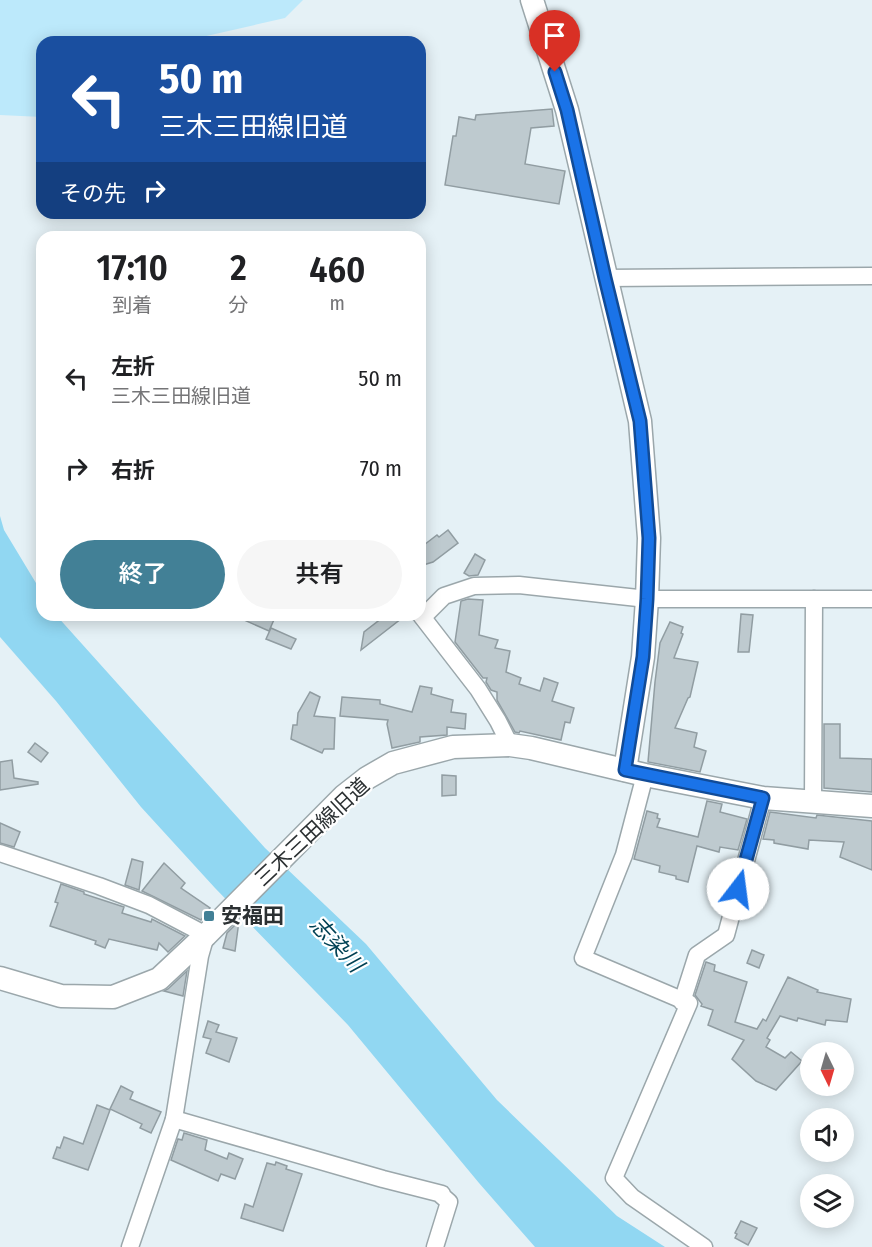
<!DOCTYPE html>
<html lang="ja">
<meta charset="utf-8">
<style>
:root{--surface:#fff;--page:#f6f6f6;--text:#202124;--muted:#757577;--accent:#428096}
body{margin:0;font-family:"Fira Sans Condensed","Noto Sans JP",sans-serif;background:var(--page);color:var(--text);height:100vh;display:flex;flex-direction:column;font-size:22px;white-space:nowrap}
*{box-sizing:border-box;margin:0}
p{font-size:20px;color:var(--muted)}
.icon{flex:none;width:33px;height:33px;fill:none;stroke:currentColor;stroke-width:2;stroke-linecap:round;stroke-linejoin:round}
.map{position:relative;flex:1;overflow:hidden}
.details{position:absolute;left:36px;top:231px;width:390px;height:390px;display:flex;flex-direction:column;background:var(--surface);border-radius:18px;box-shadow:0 3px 15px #0003}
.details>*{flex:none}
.hud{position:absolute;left:36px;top:36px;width:390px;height:183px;border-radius:18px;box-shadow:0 3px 15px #0003;background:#1a4fa0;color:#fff;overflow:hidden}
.needle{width:39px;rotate:175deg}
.buttons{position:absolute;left:800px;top:1042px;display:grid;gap:12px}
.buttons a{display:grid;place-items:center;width:54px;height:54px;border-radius:50%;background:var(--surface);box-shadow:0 3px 15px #0003;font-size:30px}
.pin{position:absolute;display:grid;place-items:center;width:51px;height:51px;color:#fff;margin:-62px -26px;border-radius:50% 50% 50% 0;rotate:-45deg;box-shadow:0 0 6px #0007}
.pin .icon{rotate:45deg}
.me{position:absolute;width:66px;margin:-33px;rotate:15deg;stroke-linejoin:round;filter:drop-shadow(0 0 4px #0008)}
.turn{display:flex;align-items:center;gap:21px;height:126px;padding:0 24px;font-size:27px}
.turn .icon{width:78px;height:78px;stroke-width:2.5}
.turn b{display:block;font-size:42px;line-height:51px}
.then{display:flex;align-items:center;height:57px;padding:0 24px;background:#0003;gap:12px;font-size:22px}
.eta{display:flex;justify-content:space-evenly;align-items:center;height:102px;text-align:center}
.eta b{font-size:36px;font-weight:600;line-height:42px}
.button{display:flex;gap:12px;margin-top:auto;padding:12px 24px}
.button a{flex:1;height:69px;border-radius:36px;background:var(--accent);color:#fff;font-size:24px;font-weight:600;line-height:69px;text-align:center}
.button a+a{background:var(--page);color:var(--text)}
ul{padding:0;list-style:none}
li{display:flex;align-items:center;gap:18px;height:90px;padding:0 24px}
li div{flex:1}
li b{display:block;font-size:22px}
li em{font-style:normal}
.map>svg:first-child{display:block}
.green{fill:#bce9fb}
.water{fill:#91d7f2}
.building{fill:#becacf;stroke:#919da2;stroke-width:1.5}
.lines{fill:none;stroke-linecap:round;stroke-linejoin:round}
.street-casing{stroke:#9ba7ab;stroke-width:19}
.secondary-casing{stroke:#9ba7ab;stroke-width:25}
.street{stroke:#fff;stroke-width:16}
.secondary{stroke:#fff;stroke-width:22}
.route-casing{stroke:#114b97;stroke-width:15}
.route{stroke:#1a73e8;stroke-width:10}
.poi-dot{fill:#428096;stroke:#fff;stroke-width:2}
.labels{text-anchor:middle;stroke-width:4.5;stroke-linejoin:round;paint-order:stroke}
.street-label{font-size:21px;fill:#2b3032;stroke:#fff}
.poi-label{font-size:21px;font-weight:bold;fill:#2b3032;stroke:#fff;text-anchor:start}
.water-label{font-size:22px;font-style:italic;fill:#004154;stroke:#fff}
</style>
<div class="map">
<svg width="872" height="1247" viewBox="0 0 872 1247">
<rect width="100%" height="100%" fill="#e5f1f6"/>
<!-- green -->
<polygon class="green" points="0,0 303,0 285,18 180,42 42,42 42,117 0,115"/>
<!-- water -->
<polygon class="water" points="0,516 4,530 42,593 42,615 56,615 265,848 366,944 497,1100 617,1216 665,1247 535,1247 479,1183 348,1025 215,888 141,807 56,701 0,637"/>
<!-- building -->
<g class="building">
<polygon points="552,109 554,126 531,128 525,164 565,171 559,204 445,185 453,136 456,136 459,117 475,120 476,115"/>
<polygon points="448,530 458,543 433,562 420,566 420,548 437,535 439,537"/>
<polygon points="475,554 485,560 478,575 469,576 464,573"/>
<polygon points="468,599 483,600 479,635 498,640 495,648 510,651 506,672 521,678 519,684 540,691 544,678 558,683 552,701 574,708 570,723 565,722 561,740 520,731 519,733 515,732 497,700 497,692 491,690 486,682 487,678 483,678 455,642 461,601"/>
<polygon points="741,614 753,615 749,652 738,652"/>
<polygon points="233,615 276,615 269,631"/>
<polygon points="386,615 406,615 361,650 364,632"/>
<polygon points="670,622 683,627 681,633 683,634 674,658 698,662 690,697 688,698 675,728 697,733 694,747 706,751 700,772 648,762 655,682 660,643"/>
<polygon points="271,628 296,639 291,649 266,639"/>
<polygon points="420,686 432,688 431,694 453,700 451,712 466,714 465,729 447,727 447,735 420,737 420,742 392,748 387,724 388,720 340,716 342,697 380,700 380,704 412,712"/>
<polygon points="310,692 320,697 314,716 335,718 334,749 324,749 322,753 291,739 293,725 297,725 298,713"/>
<polygon points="824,724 840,724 840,758 872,759 872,792 824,788"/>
<polygon points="35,743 48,753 41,762 28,752"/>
<polygon points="12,760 14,778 38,782 38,784 0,790 0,762"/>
<polygon points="442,775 456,776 456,795 442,796"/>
<polygon points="707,801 722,804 720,812 747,819 738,850 720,847 719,852 697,846 688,882 676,879 676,876 659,872 660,866 634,859 647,811 658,814 657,818 660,819 657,827 698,837"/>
<polygon points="770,812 816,818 817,815 872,821 872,870 840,857 844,842 809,840 808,849 774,843 774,840 763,839"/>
<polygon points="0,823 20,832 14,847 0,843"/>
<polygon points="132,859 143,862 139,890 125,885"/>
<polygon points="164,863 185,883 181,888 210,908 201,920 142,891"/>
<polygon points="61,884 84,892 84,894 124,907 122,913 151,922 152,919 185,936 168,952 159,943 157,950 109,939 105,948 95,944 96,941 50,926 58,903 55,902"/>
<polygon points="239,921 235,951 223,948 227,933"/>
<polygon points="752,950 764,955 759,968 747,963"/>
<polygon points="706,962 715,965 714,971 747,982 735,1022 757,1029 763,1019 766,1021 788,977 818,990 817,992 851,999 847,1022 826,1020 825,1025 798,1018 797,1021 780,1016 767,1038 770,1040 766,1047 785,1058 791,1052 802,1061 776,1090 756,1081 732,1059 744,1040 708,1025 713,1010 701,1006 702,1004 695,995"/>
<polygon points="187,971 183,996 164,991 168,989"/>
<polygon points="208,1021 219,1025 216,1032 237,1038 229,1062 206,1053 211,1039 203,1037"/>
<polygon points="121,1086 133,1092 130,1099 161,1112 151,1133 140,1128 142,1124 110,1109"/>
<polygon points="97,1105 110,1110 88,1170 53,1158 57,1147 60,1148 64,1137 83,1144"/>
<polygon points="184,1133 207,1140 205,1150 227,1159 229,1153 243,1159 235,1179 221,1174 218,1181 171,1160 178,1139 182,1140"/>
<polygon points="276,1162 287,1166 286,1169 302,1174 283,1231 241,1218 245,1204 253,1207 267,1163 275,1165"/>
<polygon points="741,1221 757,1228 748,1245 735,1238 737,1234 735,1233"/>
</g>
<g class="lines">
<!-- street casing -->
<g class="street-casing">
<g id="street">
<polyline points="605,278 872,276"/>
<polyline points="420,614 478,689 498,721 510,745"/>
<polyline points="423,617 444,596 474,586 519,585 647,599 872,599"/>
<polyline points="645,775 624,855 583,958 689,1003 614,1178 632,1197 704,1247"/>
<polyline points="813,802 814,599"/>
<polyline points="0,853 99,886 149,905 206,935 200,956 174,1119 130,1247"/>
<polyline points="682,1002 697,955 726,935 763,798"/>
<polyline points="174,1119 383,1179 442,1194 441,1195 449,1202 435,1247"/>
</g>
</g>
<!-- secondary casing -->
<g class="secondary-casing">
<g id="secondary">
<polyline points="532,0 567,110 640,421 649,538 647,599 643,657 625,770"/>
<polyline points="0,978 61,996 113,997 159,979 206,935 344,796 367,778 393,763 453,747 510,745 531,748 645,775 763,798 872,806"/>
</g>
</g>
<!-- street -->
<use href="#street" class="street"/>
<!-- secondary -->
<use href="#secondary" class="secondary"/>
</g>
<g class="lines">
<!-- route casing -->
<g class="route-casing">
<polyline id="route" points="555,72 567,110 605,278 640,421 649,538 647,599 643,657 625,770 763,798 738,889"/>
</g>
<!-- route -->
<use href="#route" class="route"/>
</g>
<!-- markers -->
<rect class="poi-dot" x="203" y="910" width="12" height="12" rx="3"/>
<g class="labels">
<!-- street labels -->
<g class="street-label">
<text transform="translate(312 832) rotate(-43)" y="7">三木三田線旧道</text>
</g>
<!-- poi labels -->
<g class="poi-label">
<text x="221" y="923">安福田</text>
</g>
<!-- water labels -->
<g class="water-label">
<text transform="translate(337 944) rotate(47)" y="8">志染川</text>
</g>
</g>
</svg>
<div class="buttons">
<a><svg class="needle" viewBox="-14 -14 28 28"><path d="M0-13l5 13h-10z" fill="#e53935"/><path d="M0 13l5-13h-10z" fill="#757577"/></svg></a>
<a><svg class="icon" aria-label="sound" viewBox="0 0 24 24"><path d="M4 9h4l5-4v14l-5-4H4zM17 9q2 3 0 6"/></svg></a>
<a><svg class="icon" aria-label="layers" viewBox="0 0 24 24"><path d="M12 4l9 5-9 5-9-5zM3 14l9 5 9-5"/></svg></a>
</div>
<div class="pin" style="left:555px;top:72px;background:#d93025"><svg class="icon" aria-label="arrive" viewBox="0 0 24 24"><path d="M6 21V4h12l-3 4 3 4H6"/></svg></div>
<svg class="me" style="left:738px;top:889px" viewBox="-20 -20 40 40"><circle r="19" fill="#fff"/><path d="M0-13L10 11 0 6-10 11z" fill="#1a73e8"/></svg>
<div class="hud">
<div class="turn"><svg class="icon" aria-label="left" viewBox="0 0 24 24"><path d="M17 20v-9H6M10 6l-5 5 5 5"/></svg><div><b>50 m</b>三木三田線旧道</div></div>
<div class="then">その先<svg class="icon" aria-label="right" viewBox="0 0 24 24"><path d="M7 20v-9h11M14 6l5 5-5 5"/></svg></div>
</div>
<section class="details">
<div class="eta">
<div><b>17:10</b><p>到着</p></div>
<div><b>2</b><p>分</p></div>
<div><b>460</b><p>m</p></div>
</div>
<ul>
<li><svg class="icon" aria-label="left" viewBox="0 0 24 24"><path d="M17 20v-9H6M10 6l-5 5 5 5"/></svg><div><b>左折</b><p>三木三田線旧道</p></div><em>50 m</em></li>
<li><svg class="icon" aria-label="right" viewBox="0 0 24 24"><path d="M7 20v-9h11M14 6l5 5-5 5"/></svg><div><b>右折</b></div><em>70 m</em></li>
</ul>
<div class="button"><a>終了</a><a>共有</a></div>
</section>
</div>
